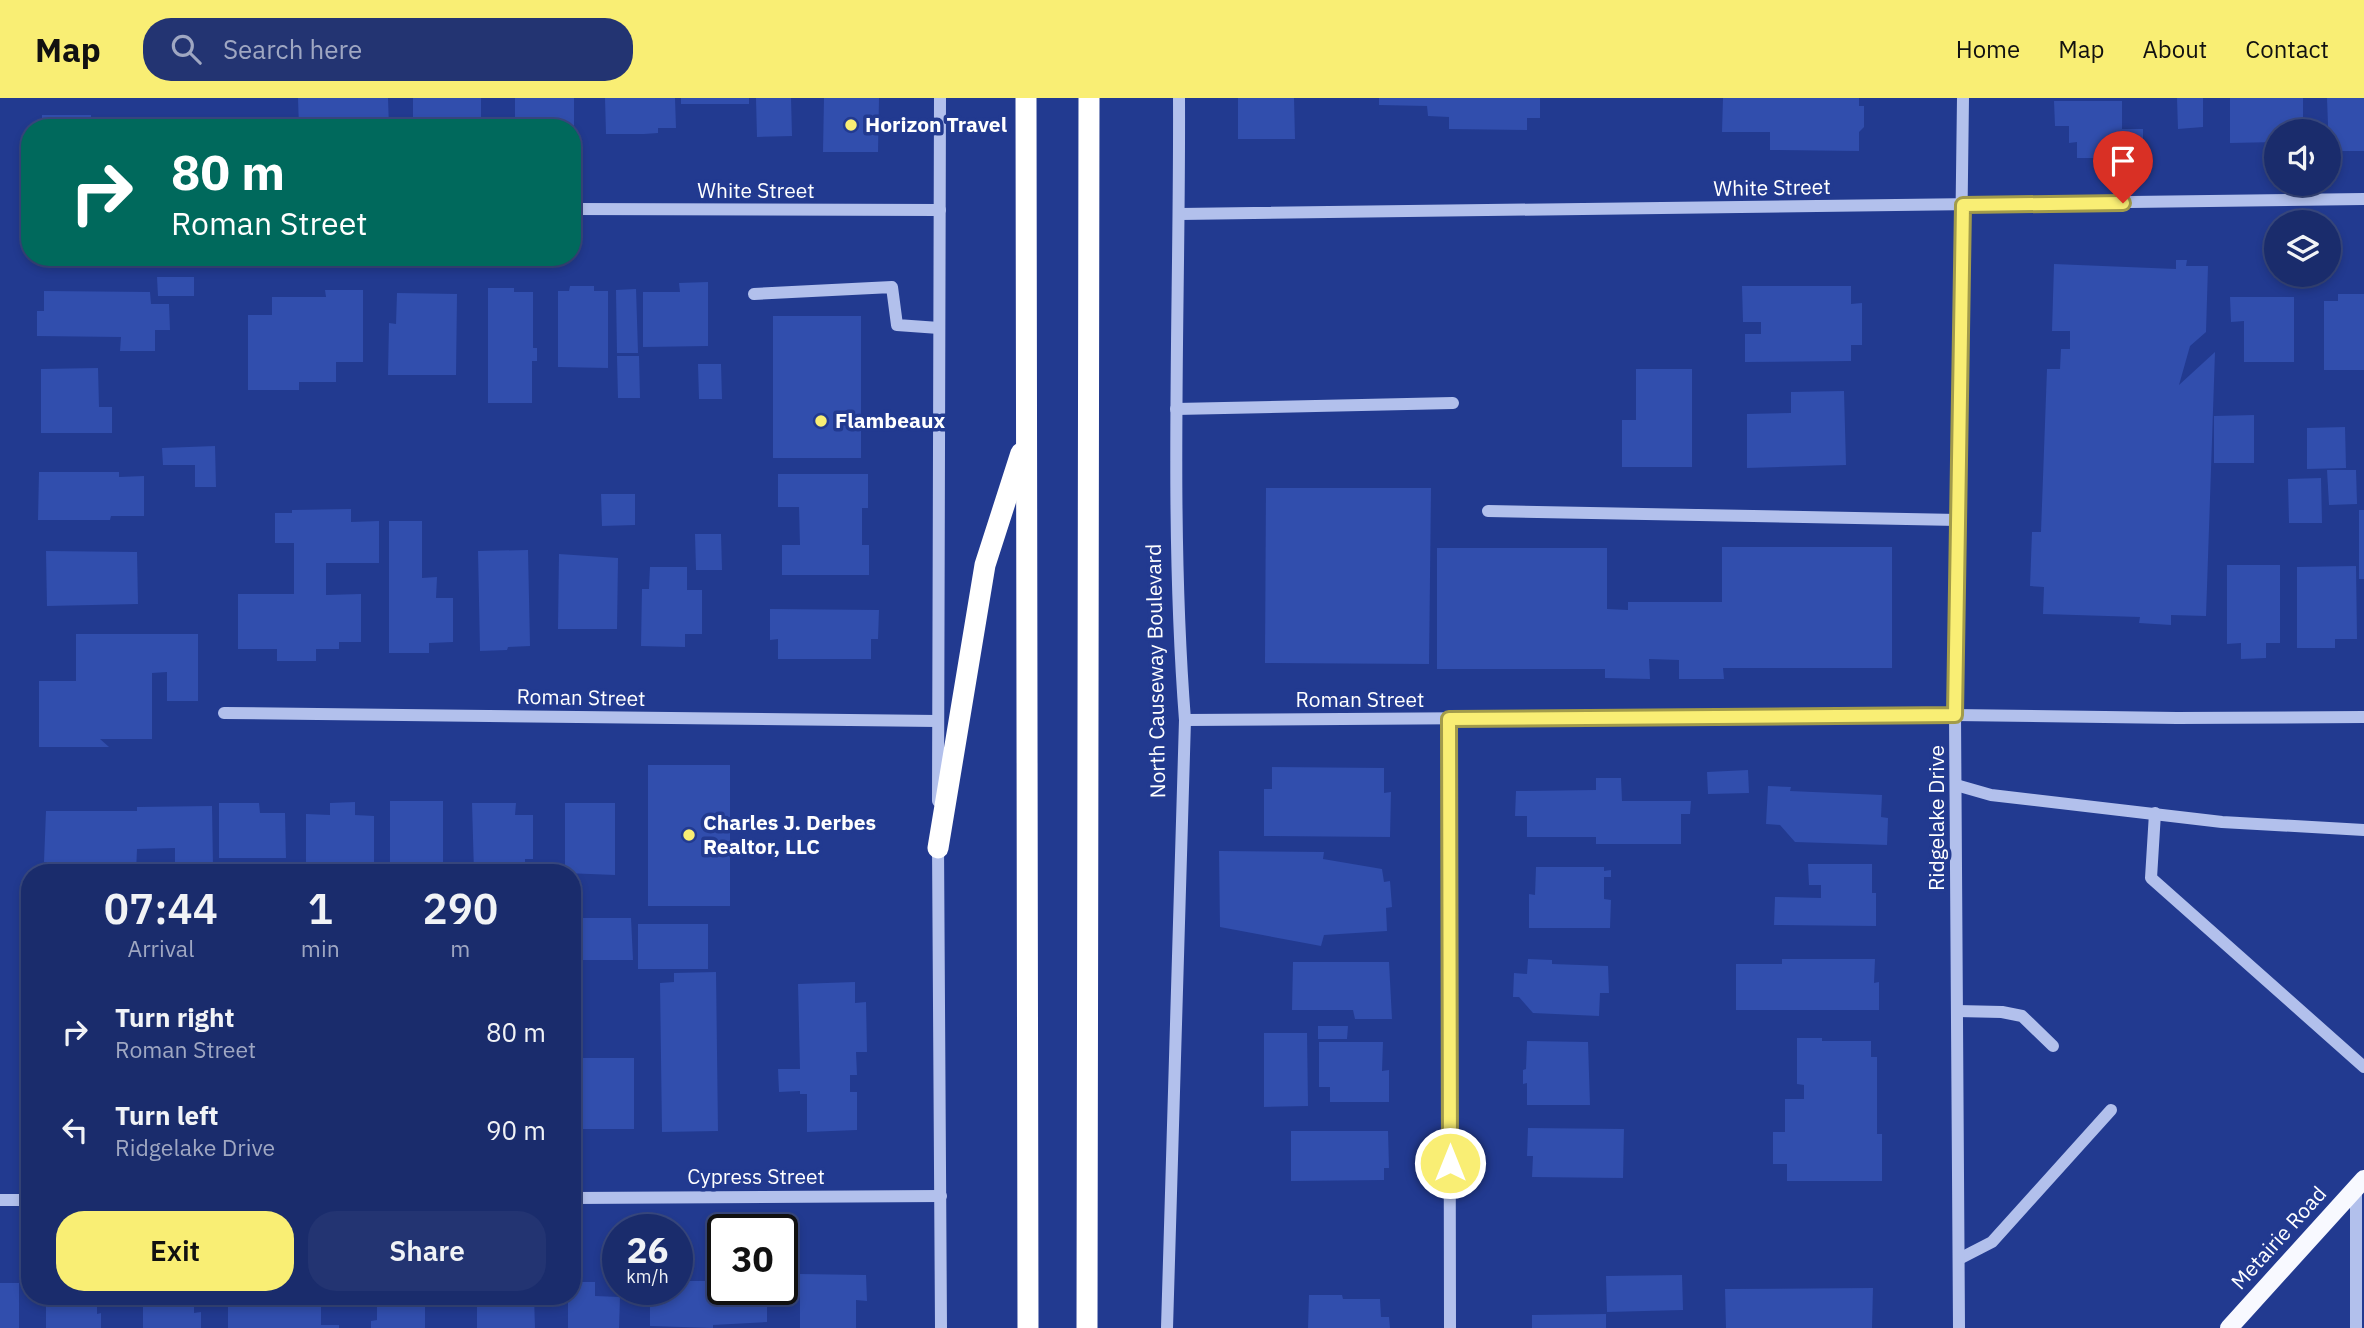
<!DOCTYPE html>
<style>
:root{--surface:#1a2c6c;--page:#233472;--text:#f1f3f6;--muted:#9fa7c2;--line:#38487f;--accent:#f9ee74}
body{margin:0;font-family:"IBM Plex Sans",sans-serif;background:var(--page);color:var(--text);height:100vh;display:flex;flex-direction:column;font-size:26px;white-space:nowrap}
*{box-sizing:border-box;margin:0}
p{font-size:23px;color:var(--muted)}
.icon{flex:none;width:38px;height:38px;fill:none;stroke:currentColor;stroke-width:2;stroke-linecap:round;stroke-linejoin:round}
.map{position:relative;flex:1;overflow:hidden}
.drawer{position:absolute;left:21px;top:766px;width:560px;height:441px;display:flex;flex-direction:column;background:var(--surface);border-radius:28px;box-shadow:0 4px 10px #0003,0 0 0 2px var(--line)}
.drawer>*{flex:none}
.banner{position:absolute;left:21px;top:21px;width:560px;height:147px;border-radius:28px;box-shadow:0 4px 10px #0003,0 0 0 2px var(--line);background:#00695c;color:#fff;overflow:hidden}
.tools{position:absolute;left:2264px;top:21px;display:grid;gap:14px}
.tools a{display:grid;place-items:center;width:77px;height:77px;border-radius:50%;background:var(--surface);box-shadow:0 4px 10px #0003,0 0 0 2px var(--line);font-size:35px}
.speed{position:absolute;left:602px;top:1116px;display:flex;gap:14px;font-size:35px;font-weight:700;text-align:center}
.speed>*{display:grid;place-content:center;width:91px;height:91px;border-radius:50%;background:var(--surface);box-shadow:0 4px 10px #0003,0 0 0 2px var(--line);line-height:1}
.speed small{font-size:18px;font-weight:400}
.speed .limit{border:4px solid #111;border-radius:10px;background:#fff;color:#111}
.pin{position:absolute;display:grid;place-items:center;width:60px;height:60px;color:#fff;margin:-72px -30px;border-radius:50% 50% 50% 0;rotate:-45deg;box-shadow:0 0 7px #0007}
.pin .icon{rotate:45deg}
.me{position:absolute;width:77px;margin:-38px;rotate:0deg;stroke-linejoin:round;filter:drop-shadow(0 0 5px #0008)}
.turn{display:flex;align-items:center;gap:24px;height:147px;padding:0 35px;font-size:32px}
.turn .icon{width:91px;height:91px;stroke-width:2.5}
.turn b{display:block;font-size:49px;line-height:60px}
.eta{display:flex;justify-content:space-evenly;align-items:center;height:119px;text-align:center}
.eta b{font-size:42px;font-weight:600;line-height:49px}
.primary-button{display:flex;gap:14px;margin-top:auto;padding:14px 35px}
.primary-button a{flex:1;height:80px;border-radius:28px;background:var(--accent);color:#111;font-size:28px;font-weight:600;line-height:80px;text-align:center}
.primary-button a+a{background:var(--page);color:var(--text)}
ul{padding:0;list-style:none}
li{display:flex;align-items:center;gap:21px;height:98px;padding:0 35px}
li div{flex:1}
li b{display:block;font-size:26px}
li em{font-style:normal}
header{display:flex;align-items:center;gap:42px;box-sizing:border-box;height:98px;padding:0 35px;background:var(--accent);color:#111}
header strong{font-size:33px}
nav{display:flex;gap:38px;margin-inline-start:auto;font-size:24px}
.search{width:490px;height:63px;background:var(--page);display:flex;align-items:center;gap:18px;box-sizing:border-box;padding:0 24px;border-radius:28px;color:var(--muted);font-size:26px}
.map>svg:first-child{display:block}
.building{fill:#314ead}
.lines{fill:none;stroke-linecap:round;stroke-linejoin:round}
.minor{stroke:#b2c0ec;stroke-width:12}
.major{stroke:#f8f9ff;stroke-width:18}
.highway{stroke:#fff;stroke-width:21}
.route-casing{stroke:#a29b4b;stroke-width:18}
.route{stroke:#f9ee74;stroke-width:12}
.poi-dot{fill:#f9ee74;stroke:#223a90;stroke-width:2.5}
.labels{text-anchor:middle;stroke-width:7;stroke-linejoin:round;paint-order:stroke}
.poi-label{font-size:21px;font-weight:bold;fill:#fff;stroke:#223a90;text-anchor:start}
.street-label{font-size:21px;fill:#fff;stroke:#223a90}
</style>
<header>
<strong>Map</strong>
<div class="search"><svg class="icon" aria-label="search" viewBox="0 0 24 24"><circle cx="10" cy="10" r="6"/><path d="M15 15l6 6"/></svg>Search here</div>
<nav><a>Home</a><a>Map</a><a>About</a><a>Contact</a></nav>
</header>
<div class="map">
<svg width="2364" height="1230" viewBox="0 0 2364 1230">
<rect width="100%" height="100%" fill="#223a90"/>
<!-- building -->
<g class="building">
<polygon points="298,0 388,0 389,30 299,30"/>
<polygon points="413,0 481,0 481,25 445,25 445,30 413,30"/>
<rect x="515" y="0" width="59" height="30"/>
<polygon points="605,0 675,0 676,30 658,30 658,35 644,36 606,36"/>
<rect x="681" y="0" width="68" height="6"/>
<polygon points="756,0 791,0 792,38 757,39"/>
<polygon points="824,0 879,0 878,54 823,54"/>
<polygon points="1238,0 1294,0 1295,41 1238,41"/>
<polygon points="1379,0 1540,0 1540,20 1527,20 1527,32 1449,31 1449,19 1428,18 1427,8 1379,7"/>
<polygon points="1723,0 1859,0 1859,8 1864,8 1864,29 1859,34 1859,53 1770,52 1770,34 1722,34"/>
<polygon points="2177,0 2203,0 2203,29 2178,31"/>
<polygon points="2230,0 2303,0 2303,23 2287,25 2287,33 2277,33 2277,44 2230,45"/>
<polygon points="2327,0 2364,0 2364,53 2329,53"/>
<polygon points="2054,3 2122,3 2122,31 2143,31 2143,60 2122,60 2122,65 2098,65 2097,60 2077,60 2077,44 2069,45 2069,28 2055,28"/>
<polygon points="42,17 91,17 91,24 134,24 134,30 42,30"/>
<polygon points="48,159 154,159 154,168 110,169 110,162 48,164"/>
<polygon points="2176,162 2187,162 2186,168 2208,168 2206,234 2190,248 2179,287 2215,254 2206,518 2171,517 2171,527 2139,525 2140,519 2043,516 2044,489 2030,488 2032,434 2041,434 2047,271 2060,271 2061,251 2070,251 2070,233 2052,233 2054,166 2176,171"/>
<polygon points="157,179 194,179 194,198 158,198"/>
<polygon points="708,184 708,248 643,249 643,194 680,194 679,185"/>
<polygon points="570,188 594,188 594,193 608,193 608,270 558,269 558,193 569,193"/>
<polygon points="1742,188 1851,188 1851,206 1862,205 1862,247 1851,247 1851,263 1745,264 1745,236 1761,236 1761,224 1743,224"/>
<polygon points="488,190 514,190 514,194 533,194 533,250 537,250 537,263 532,263 532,305 488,305"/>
<polygon points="636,191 638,255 617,255 616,192"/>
<polygon points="325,192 363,192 363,264 336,264 336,284 299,284 299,292 248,292 248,217 272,217 272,199 326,199"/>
<polygon points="44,193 150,194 151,206 169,206 170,232 155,232 155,253 120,253 121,239 37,238 37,213 44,213"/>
<polygon points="397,195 457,196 456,277 388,277 389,225 396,226"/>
<polygon points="2338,196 2364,196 2364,272 2324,272 2324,203 2338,203"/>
<polygon points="2230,199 2294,199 2294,264 2244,264 2244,223 2231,224"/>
<rect x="773" y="218" width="88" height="142"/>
<polygon points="617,258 639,258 640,300 618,300"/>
<polygon points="698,266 721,266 722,301 699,301"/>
<polygon points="98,270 99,309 112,309 112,335 41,335 41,271"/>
<polygon points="1636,271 1692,271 1692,369 1622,369 1622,322 1636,322"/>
<polygon points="1844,293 1846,367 1747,370 1747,316 1791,315 1791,294"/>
<polygon points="2254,317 2254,365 2214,365 2214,318"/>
<polygon points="2345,329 2346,370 2307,371 2307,330"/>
<polygon points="215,348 216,389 195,389 195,367 163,367 162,350"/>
<polygon points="2327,372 2356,372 2357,406 2329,407"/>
<polygon points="39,374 119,374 119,379 144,378 144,418 111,418 110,422 38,422"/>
<polygon points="778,376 868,376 868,410 862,410 862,447 869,447 869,477 782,477 782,447 800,447 799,409 778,409"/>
<polygon points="2321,380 2322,425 2289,425 2288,381"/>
<polygon points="1266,390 1431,390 1429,566 1265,565"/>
<polygon points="601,396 635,396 635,427 602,428"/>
<polygon points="351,411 351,424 379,423 379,465 326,465 326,497 361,496 361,544 339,544 339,551 316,551 316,563 277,563 277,551 238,551 238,496 294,496 294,445 275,445 275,415 292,415 292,412"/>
<rect x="2359" y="412" width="5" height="69"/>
<polygon points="389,423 422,423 422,480 437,479 436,500 453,500 453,544 429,545 429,555 389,555"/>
<polygon points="695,436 721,436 722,472 696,472"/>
<polygon points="1722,449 1892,449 1892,570 1723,570 1724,581 1679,581 1679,562 1649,561 1650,581 1605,580 1605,571 1437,571 1437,450 1607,450 1607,511 1628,512 1628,504 1722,504"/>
<polygon points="528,452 530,548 508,549 507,552 480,553 478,453"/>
<polygon points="46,453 137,454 138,506 47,508"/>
<polygon points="559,456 618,460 617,531 558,531"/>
<polygon points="2227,467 2280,467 2280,545 2266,545 2266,560 2241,561 2241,545 2227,546"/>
<polygon points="2356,468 2357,541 2335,541 2335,550 2297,550 2297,469"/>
<polygon points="650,469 687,469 687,492 702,492 702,536 685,536 685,549 641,548 642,491 649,491"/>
<polygon points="770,511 879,512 878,541 871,541 871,561 778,561 778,541 770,542"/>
<polygon points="76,536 198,536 198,603 167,603 167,574 152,575 152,641 100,641 109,649 39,649 39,583 76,583"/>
<rect x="648" y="667" width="82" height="141"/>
<polygon points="1272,669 1384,670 1384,695 1391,694 1390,739 1264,738 1264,691 1272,691"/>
<polygon points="1748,672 1749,695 1708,696 1707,674"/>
<polygon points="1596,680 1621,680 1622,703 1691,703 1690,716 1681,716 1681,746 1596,746 1596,739 1527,739 1527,718 1515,718 1516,693 1596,692"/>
<polygon points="1768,688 1791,689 1790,693 1882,697 1881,719 1888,720 1887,747 1795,744 1780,727 1766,726"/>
<polygon points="390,703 443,703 443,772 440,772 440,775 390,773"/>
<polygon points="355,704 355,717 374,718 374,775 306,775 306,716 330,717 330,705"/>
<polygon points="219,705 259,705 260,715 285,715 286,760 219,760"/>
<polygon points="472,705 516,705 515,717 533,717 533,761 525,761 525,775 474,775"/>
<polygon points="565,705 615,705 615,777 565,775"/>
<polygon points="212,708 213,769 175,769 175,750 137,751 136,775 47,775 47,764 44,764 46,713 137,713 137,709"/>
<polygon points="1219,753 1324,754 1323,761 1382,771 1384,784 1390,783 1392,809 1386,810 1387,833 1324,837 1321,848 1220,829"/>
<polygon points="1808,766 1872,766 1872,795 1876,795 1876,828 1774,827 1775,799 1821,800 1821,787 1809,787"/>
<polygon points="1536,769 1604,769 1604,773 1611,772 1611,779 1604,779 1604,801 1611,802 1610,830 1529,830 1529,796 1535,797"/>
<polygon points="572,820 631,820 633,862 572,862"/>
<rect x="638" y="826" width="70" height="45"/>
<polygon points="1528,861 1552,862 1552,866 1608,868 1609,895 1600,895 1599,918 1533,915 1519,899 1513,899 1514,875 1527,876"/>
<polygon points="1782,861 1875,861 1874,885 1879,884 1879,912 1736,912 1736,866 1782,866"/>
<polygon points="1293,864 1389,864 1392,921 1355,921 1353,912 1292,912"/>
<polygon points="716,874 718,1033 662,1034 660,885 674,884 674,875"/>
<polygon points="855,884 855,905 866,904 867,954 856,954 857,977 850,977 850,994 857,994 857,1032 807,1034 807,996 800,996 800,993 779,994 778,971 800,971 798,886"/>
<polygon points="1318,928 1348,928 1347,941 1318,941"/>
<polygon points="1264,935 1307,935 1308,1008 1264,1009"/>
<polygon points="1797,940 1822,940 1822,943 1871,943 1871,959 1877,959 1877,1036 1882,1036 1882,1083 1787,1083 1787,1066 1773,1066 1773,1034 1785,1034 1785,1001 1804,1001 1804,987 1797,986"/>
<polygon points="1527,943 1588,944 1590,1007 1527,1007 1527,985 1523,986 1523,972 1526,971"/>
<polygon points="1319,944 1383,944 1382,973 1389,972 1389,1004 1330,1004 1330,989 1319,989"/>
<polygon points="576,960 634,960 634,1031 572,1031 572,963 576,963"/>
<polygon points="1528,1030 1624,1031 1623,1080 1532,1079 1533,1058 1527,1058"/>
<polygon points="1291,1033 1388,1033 1389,1070 1384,1070 1384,1082 1291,1083"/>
<polygon points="677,1176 687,1176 687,1183 719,1183 719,1176 723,1176 723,1192 763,1192 767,1195 767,1224 713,1227 713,1230 650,1228 650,1192 677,1192"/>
<polygon points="800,1176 866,1177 867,1203 856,1202 856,1230 800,1230"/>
<polygon points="1682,1177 1683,1212 1607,1214 1606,1178"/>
<polygon points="572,1184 595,1184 595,1198 620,1199 619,1230 568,1230 568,1199 572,1199"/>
<rect x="0" y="1185" width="19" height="45"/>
<polygon points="1873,1190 1872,1230 1726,1230 1725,1191"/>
<polygon points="1309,1197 1342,1197 1343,1201 1380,1201 1381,1219 1389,1219 1390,1230 1308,1230"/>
<polygon points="46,1199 97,1199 97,1216 101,1215 101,1230 46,1230"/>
<polygon points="143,1199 194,1199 194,1215 201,1214 201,1230 143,1230"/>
<polygon points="228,1199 321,1199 321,1227 339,1227 339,1230 228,1230"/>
<polygon points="377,1199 425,1199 425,1230 371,1230 371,1223 377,1222"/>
<polygon points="477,1199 534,1199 535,1230 477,1230"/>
<polygon points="1606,1216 1606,1230 1532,1230 1532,1217"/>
</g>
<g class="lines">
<!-- minor -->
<g class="minor">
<polyline points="572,111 940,112"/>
<polyline points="1180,116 2364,101"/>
<polyline points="754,196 892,189 897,227 939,230"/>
<polyline points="1176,311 1453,305"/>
<polyline points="1488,413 1958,422"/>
<polyline points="224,615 937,623"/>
<polyline points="1449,621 1450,1230"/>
<polyline points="1185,622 1955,617 2177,620 2364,619"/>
<polyline points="1956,687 1991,697 2222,724 2364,732"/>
<polyline points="938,703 940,0"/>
<polyline points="2155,715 2151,780 2364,969"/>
<polyline points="938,746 941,1230"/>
<polyline points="1957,913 2002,914 2022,918 2053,948"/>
<polyline points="572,1100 941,1098"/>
<polyline points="0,1102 30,1102"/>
<polyline points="1959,1161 1992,1144 2111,1012"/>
<path d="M1167,1230L1185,622C1169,416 1180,207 1179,0"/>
<polyline points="1959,1230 1955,617 1963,0"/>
<polyline points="2356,1230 2356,1089"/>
</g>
<!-- major -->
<polyline class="major" points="2229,1230 2364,1081"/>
<!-- highway -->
<g class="highway">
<polyline points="1026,0 1028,1230"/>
<polyline points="938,750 985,467 1021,355"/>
<polyline points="1087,1230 1089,0"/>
</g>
</g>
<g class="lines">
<!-- route casing -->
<g class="route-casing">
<polyline id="route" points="1450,1065 1449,621 1955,617 1963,107 2123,105"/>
</g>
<!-- route -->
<use href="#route" class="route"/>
</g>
<!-- markers -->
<g class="poi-dot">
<circle cx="851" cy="27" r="7"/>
<circle cx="821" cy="323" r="7"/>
<circle cx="689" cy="737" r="7"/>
</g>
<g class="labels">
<!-- poi labels -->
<g class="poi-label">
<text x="865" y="34">Horizon Travel</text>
<text x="835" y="330">Flambeaux</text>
<text x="703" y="732">Charles J. Derbes<tspan x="703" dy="24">Realtor, LLC</tspan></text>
</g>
<!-- street labels -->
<g class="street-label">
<text transform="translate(1772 90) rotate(-1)" y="7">White Street</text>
<text x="756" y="100">White Street</text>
<text transform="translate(1156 573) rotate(-91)" y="7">North Causeway Boulevard</text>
<text transform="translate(581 600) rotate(1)" y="7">Roman Street</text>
<text x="1360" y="609">Roman Street</text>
<text transform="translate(1937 720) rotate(-90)" y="7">Ridgelake Drive</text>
<text x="756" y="1086">Cypress Street</text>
<text transform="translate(2279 1140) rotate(-48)" y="7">Metairie Road</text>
</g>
</g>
</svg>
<div class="tools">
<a><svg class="icon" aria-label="sound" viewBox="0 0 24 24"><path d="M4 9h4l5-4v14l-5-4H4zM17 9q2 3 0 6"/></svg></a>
<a><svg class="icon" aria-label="layers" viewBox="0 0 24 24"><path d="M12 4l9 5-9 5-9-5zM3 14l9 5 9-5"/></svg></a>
</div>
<div class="speed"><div>26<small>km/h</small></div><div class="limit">30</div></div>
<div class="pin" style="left:2123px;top:105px;background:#d93025"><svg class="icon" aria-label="arrive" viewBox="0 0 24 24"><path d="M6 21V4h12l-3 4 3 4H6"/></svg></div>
<svg class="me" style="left:1450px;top:1065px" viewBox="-20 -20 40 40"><circle r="17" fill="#f9ee74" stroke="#fff" stroke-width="3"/><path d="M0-11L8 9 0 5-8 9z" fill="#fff"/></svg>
<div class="banner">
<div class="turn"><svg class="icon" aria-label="right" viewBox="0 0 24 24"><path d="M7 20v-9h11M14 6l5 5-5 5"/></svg><div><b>80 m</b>Roman Street</div></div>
</div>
<section class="drawer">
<div class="eta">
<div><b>07:44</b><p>Arrival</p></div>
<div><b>1</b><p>min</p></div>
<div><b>290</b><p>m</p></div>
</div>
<ul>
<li><svg class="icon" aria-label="right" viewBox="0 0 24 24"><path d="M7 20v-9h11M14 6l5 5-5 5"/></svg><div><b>Turn right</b><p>Roman Street</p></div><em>80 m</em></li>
<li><svg class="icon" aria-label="left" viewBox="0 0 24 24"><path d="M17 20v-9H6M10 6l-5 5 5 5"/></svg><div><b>Turn left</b><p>Ridgelake Drive</p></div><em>90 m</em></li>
</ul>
<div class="primary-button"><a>Exit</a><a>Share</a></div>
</section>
</div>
